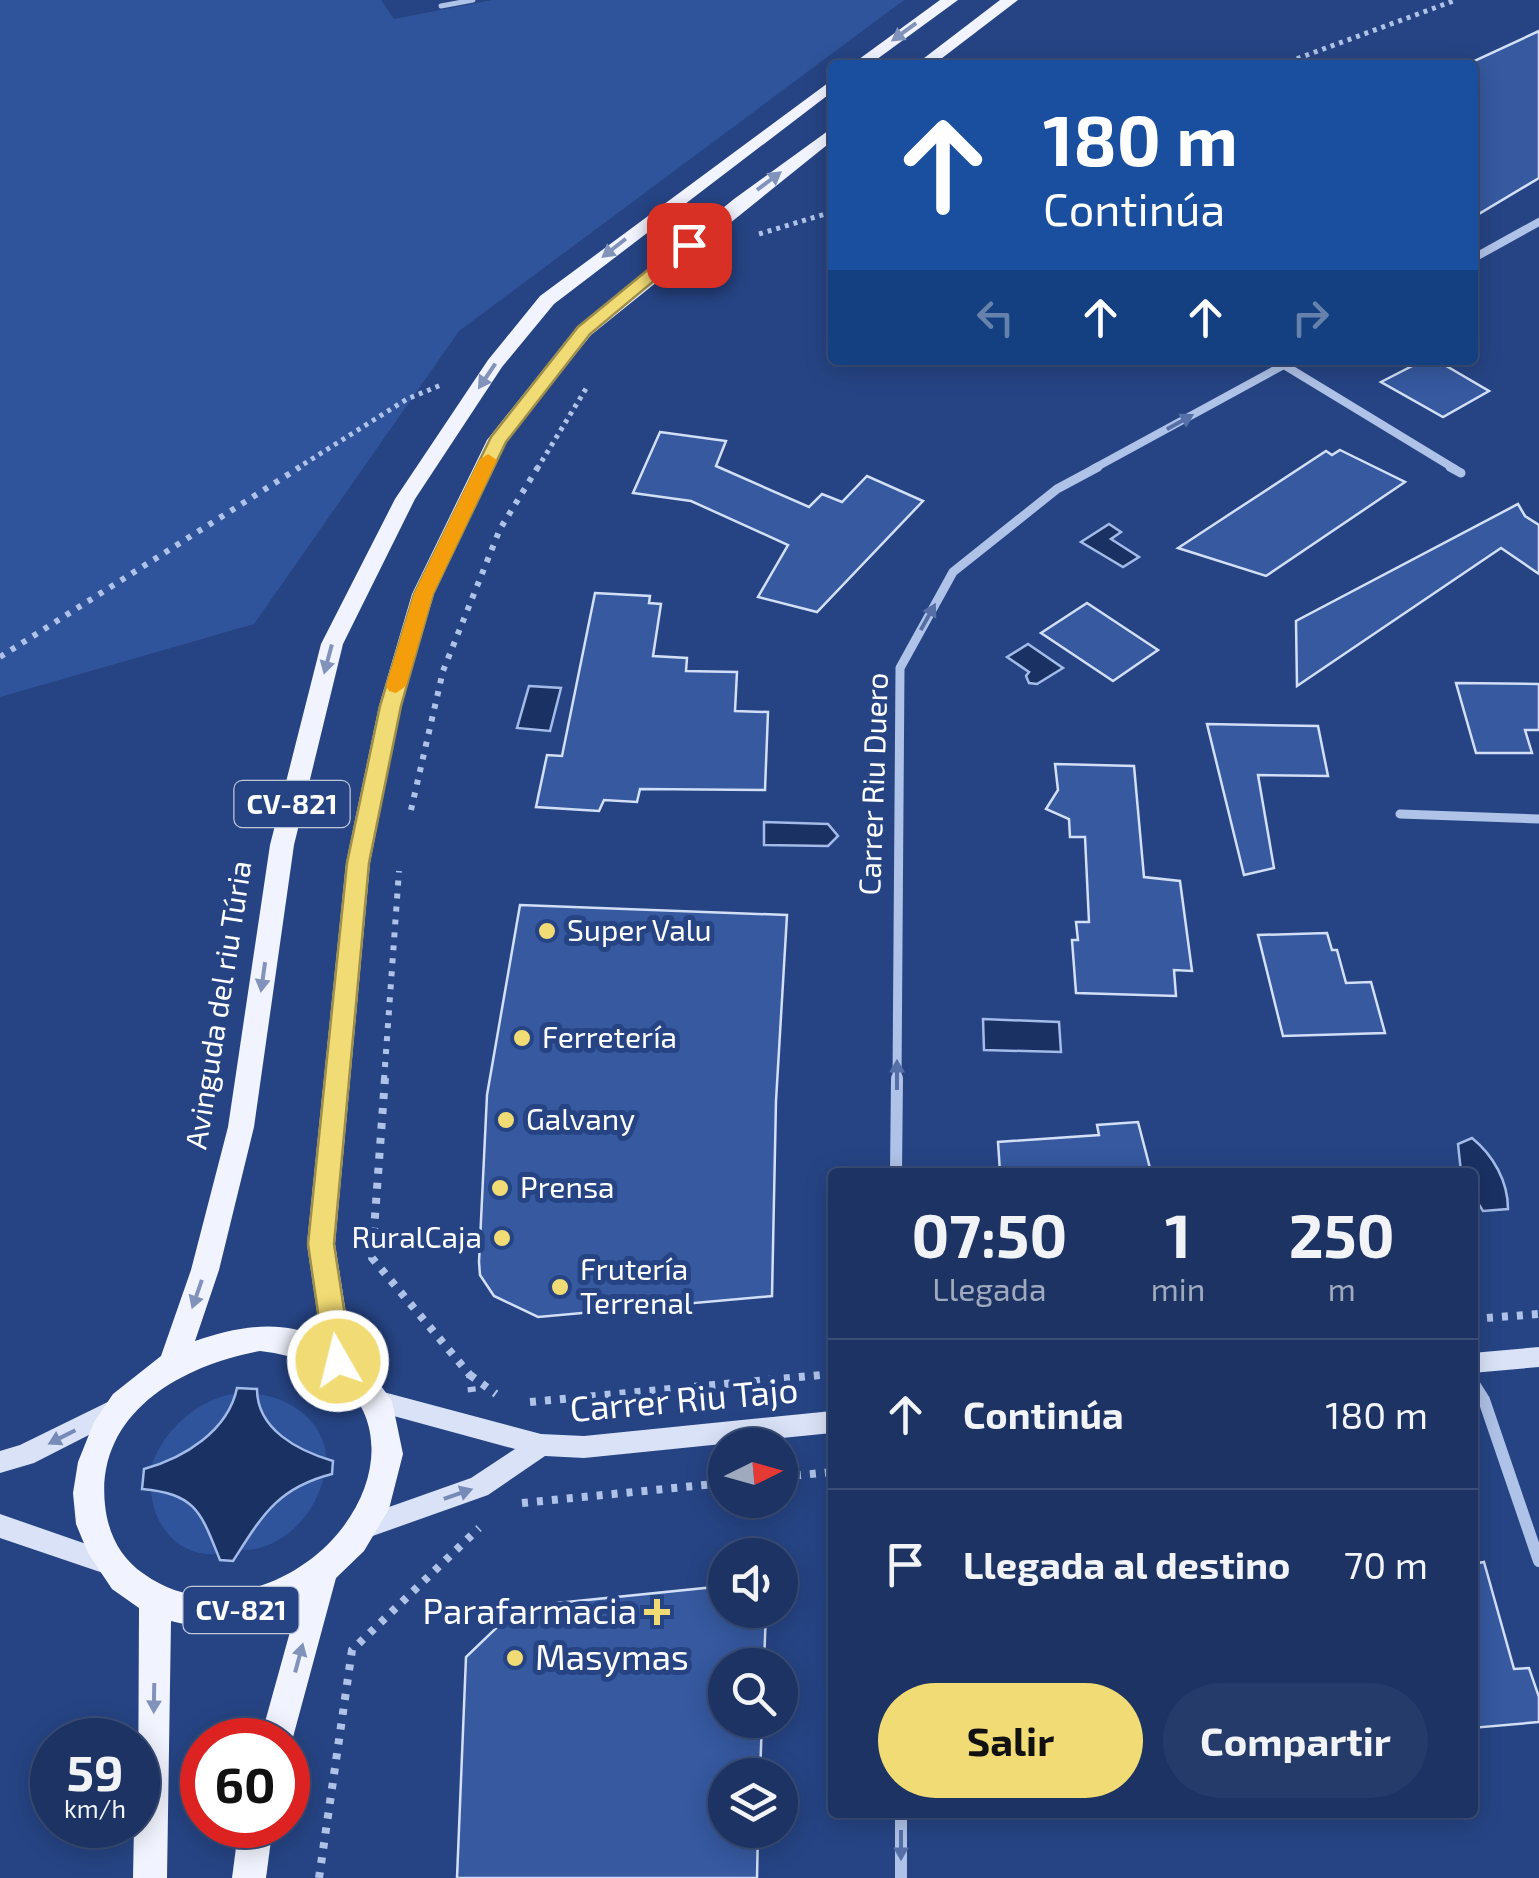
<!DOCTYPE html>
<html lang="es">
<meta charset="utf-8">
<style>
:root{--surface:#1c3363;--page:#253b69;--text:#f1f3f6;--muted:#a0aabe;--line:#3a4e78;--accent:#f1db74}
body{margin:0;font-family:"Exo 2",sans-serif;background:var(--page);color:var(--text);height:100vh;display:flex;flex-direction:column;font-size:38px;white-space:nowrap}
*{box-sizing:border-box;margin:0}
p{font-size:32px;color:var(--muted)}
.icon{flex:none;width:55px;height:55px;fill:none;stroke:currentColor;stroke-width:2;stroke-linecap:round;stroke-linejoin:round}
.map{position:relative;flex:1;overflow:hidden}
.drawer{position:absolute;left:828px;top:1168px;width:650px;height:650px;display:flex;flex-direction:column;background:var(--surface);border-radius:10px;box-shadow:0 5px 25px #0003,0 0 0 2px var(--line)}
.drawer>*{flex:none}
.guide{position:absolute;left:828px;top:60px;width:650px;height:305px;border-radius:10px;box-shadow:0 5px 25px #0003,0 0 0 2px var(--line);background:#1a4fa0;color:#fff;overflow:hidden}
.needle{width:65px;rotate:85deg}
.controls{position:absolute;left:708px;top:1428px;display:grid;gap:20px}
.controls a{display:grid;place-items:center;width:90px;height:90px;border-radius:50%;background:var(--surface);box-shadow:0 5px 25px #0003,0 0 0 2px var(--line);font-size:50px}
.speed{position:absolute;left:30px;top:1718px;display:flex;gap:20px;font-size:50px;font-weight:700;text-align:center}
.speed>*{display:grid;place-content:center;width:130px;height:130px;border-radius:50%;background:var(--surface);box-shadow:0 5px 25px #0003,0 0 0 2px var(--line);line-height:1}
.speed small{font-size:25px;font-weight:400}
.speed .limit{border:15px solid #d22;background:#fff;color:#111}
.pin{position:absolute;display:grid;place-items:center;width:85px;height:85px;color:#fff;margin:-42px;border-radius:20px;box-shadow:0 5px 15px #0006}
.me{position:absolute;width:110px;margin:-55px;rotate:352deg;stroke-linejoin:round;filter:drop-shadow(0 0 8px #0008)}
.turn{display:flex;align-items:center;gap:35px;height:210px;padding:0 50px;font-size:45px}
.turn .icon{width:130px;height:130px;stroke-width:2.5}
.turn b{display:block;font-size:70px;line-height:85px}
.lanes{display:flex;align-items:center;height:95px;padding:0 50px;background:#0003;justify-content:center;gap:50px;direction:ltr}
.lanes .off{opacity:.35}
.eta{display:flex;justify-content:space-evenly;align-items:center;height:170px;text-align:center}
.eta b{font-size:60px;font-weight:700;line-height:70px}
.action{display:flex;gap:20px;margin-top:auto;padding:20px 50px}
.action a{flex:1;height:115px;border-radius:60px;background:var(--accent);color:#111;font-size:40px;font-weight:700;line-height:115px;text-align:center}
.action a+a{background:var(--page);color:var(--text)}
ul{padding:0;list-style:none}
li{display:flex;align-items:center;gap:30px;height:150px;padding:0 50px;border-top:2px solid var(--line)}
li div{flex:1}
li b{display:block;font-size:38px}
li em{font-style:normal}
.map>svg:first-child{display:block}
.green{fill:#30549b}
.water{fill:#1a3164;stroke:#a3bbe8;stroke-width:2.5}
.building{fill:#3659a0;stroke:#d3dff6;stroke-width:2.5}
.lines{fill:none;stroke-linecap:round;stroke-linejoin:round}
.path-far2{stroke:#afc2e7;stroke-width:5;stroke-dasharray:4 5;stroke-linecap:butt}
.path-far1{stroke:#afc2e7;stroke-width:6;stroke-dasharray:5 8;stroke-linecap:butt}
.path{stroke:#afc2e7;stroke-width:8;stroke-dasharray:6 9;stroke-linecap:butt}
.lane{stroke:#afc2e7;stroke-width:5}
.street-far2{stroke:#afc2e7;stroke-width:8}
.street-far1{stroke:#afc2e7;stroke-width:9}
.street{stroke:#afc2e7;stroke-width:12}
.secondary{fill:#d9e2f7;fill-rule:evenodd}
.primary{fill:#f1f4fe;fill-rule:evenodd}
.oneway{fill:#8193bb}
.oneway2{fill:#5670a7}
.oneway3{fill:#778bb8}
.route{fill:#f1db74;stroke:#9d8e4b;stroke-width:2.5}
.slow{fill:#f59e0b}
.poi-dot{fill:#f1db74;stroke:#264484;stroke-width:4}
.labels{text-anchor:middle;stroke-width:10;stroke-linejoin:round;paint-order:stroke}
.shield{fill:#264484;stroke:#bec7da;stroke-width:2.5}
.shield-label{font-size:28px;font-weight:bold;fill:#fff}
.street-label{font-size:30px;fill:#fff;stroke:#264484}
.poi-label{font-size:30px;fill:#fff;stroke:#264484;text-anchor:start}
.near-street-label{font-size:35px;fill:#fff;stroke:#264484}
.near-poi-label{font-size:35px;fill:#fff;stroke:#264484;text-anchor:end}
</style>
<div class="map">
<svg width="1539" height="1878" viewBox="0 0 1539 1878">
<rect width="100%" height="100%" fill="#264484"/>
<!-- green -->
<g class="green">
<polygon points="0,0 381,0 394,19 492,0 904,0 459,331 254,624 0,697"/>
<path d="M236,1393C226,1430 187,1456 151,1467C163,1430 198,1399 236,1393Z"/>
<path d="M256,1394C290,1397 325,1422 326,1458C294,1449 264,1428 256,1394Z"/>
<path d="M324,1476C316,1514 281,1552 240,1550C260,1515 283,1486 324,1476Z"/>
<path d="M151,1490C189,1490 209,1520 217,1554C179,1557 153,1526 151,1490Z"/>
</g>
<!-- water -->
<g class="water">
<polygon points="1109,524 1121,532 1111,539 1139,557 1123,567 1081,542"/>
<polygon points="1028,644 1063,668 1037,684 1029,683 1026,676 1029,672 1007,657"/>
<polygon points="529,686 561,688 550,731 517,728"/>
<polygon points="764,822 828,824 838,836 828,846 764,845"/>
<polygon points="983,1019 1059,1022 1061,1052 984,1050"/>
<path d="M1472,1138C1493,1155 1508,1181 1508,1209L1483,1211L1473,1195L1472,1172H1461L1458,1144Z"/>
<path d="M237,1388L257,1389C257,1430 299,1451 333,1461L332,1474C277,1488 262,1516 233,1561L220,1560C201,1513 197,1494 142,1489L144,1469C184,1458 228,1431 237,1388Z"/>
</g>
<!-- building -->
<g class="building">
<polygon points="1539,31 1539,178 1472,218 1472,62"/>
<polygon points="1424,360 1436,360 1489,391 1443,417 1381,382"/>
<polygon points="660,432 726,441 716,466 809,507 822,494 842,502 867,476 923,501 817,612 758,597 788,545 691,501 633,493"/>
<polygon points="1340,450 1405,482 1266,576 1178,548 1326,451 1332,455"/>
<polygon points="1518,504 1525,516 1539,525 1539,574 1501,548 1297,686 1296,621"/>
<polygon points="595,593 650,596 649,603 661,604 653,656 687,658 686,671 737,672 735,711 768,712 765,790 640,789 637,802 604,800 599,811 536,807 547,755 562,756"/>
<polygon points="1087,603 1158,650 1113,681 1041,633"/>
<polygon points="1456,683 1539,684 1539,730 1525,730 1532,753 1476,753"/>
<polygon points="1207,724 1318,726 1328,776 1258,775 1274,868 1244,875"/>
<polygon points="1055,764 1134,766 1144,877 1180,881 1192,971 1174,970 1176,996 1076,993 1072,940 1078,940 1076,922 1089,922 1085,837 1070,837 1069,819 1046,809 1058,790"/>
<polygon points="520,905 787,915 776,1101 772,1296 538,1317 494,1296 480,1275 479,1262 487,1095"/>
<polygon points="1327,933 1332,950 1337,950 1346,983 1371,982 1385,1033 1283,1036 1258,935"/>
<polygon points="1138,1122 1151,1172 1000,1172 998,1142 1099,1135 1097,1125"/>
<polygon points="1484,1562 1514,1669 1529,1668 1539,1697 1539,1722 1472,1728 1472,1564"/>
<polygon points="725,1586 725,1610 766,1610 764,1665 725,1665 725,1720 762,1720 760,1775 725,1775 725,1830 758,1830 757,1878 457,1878 466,1657 518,1607"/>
</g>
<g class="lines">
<!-- path-far2 -->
<g class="path-far2">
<polyline points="1280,65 1456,0"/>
<polyline points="759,234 832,212"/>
<polyline points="296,469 407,399 441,385"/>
<polyline points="537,469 587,387"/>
</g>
<!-- path-far1 -->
<g class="path-far1">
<polyline points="0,657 300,467"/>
<polyline points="411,810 443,671 500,529 538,467"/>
<polyline points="384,1080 399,871"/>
</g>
<!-- path -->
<g class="path">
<polyline points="385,1078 372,1258 470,1375 472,1392"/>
<polyline points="1472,1319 1539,1314"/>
<polyline points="470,1375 496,1394"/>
<polyline points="530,1402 832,1374"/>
<polyline points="780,1477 832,1472"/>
<polyline points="522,1503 725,1483"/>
<polyline points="319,1878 352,1650 479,1528"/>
</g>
<!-- lane -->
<polyline class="lane" points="441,6 473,0"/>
<!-- street-far2 -->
<g class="street-far2">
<polyline points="1472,259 1539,222"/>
<polyline points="1284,365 1455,469"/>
<polyline points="1093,469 1293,360"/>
</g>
<!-- street-far1 -->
<g class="street-far1">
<polyline points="1450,467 1461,473"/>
<polyline points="1400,814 1539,819"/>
<polyline points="897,1080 900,668 953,572 1057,489 1098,467"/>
</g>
<!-- street -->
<g class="street">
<polyline points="896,1172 897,1078"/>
<polyline points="1472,1381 1484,1400 1539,1561"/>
<polyline points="901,1812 901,1878"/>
</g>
<!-- secondary -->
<g class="secondary">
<polygon points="1539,1347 1539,1367 1472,1373 1472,1353"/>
<polygon points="376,1390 541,1434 584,1436 832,1411 832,1433 584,1458 545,1456 488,1495 367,1538 358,1534 355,1526 358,1518 471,1478 515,1449 368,1409 364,1401 368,1393"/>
<polygon points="120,1396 128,1399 132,1407 128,1415 34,1463 0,1473 0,1451 20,1445"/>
<polygon points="0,1514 115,1554 119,1562 115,1570 106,1574 0,1538"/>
</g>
<!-- primary -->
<g class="primary">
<polygon points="940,0 958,0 869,65 851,65"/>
<polygon points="1000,0 1018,0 933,65 915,65"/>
<path d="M832,80V92L554,304L502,367L415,499L343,644L294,845L254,1127L219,1270L195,1341C236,1327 281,1318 321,1339L307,1244L346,863L379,706L412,594L487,440L577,327L734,199L832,128V141L591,335L506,441L434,594L401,706L370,863L335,1244L353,1357L365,1364L392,1401L403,1454L389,1509L364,1551L336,1578L289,1752L288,1740H260L298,1603C260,1624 212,1632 171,1621L167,1878H133L134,1825H138L139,1608L112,1589L88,1553L76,1524L73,1493L78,1462L94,1422L113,1394L161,1356L191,1270L228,1127L270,845L321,644L395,499L488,360L540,296ZM260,1351C440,1372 380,1565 237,1592C201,1599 174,1595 144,1574C120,1558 108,1533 105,1505C95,1412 183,1365 260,1351Z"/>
<polygon points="239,1825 273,1825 266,1878 232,1878"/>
</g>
</g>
<!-- one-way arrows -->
<defs><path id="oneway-solid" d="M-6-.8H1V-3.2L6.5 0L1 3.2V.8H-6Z" transform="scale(2.5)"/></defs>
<g class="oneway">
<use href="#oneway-solid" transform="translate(904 32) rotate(144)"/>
<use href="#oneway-solid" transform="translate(769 181) rotate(-37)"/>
<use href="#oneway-solid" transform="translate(614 248) rotate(142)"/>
<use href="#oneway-solid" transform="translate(487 376) rotate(124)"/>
<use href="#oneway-solid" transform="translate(328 659) rotate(105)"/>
<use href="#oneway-solid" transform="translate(263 977) rotate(98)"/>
<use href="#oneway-solid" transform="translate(197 1294) rotate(109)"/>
<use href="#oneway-solid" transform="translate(299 1658) rotate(-75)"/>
<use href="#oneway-solid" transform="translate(154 1698) rotate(91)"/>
</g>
<g class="oneway2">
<use href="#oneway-solid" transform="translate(1180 422) rotate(-29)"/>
<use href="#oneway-solid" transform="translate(928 617) rotate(-61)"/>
<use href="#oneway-solid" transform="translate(897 1075) rotate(-90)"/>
<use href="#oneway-solid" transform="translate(901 1845) rotate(90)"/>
</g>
<g class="oneway3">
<use href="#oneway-solid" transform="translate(62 1437) rotate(153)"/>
<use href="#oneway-solid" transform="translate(458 1494) rotate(-19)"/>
</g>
<!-- route -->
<polygon class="route" points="683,241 697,245 590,334 506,442 433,594 401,706 369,863 334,1244 352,1361 348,1369 338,1373 329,1369 325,1361 308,1244 347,863 380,706 414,594 491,437 578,327"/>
<!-- slow -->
<polygon class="slow" points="488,454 497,460 433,594 406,686 396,693 389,691 386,686 414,594 479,460"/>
<!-- markers -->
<g class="poi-dot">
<circle cx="547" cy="931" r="10"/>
<circle cx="522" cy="1038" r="10"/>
<circle cx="506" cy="1120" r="10"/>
<circle cx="500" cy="1188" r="10"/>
<circle cx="502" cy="1238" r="10"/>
<circle cx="560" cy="1287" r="10"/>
<path d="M652 1597h10v10h10v10h-10v10h-10v-10h-10v-10h10z"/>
<circle cx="515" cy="1658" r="10"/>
</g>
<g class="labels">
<!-- shield labels -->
<g class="shield">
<rect x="234.5" y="781" width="115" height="46" rx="8"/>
<rect x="183.5" y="1587" width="115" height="46" rx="8"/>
</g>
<g class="shield-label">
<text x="292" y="814">CV-821</text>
<text x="241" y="1620">CV-821</text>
</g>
<!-- street labels -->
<g class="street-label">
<text transform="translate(874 784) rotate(-88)" y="10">Carrer Riu Duero</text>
<text transform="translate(219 1005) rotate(-81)" y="10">Avinguda del riu Túria</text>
</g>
<!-- poi labels -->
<g class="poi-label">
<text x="567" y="941">Super Valu</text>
<text x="542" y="1048">Ferretería</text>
<text x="526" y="1130">Galvany</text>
<text x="520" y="1198">Prensa</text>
<text x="482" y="1248" text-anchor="end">RuralCaja</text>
<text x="580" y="1280">Frutería<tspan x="580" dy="34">Terrenal</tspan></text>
</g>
<!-- near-street labels -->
<g class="near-street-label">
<text transform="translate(684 1400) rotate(-5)" y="12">Carrer Riu Tajo</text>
</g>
<!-- near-poi labels -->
<g class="near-poi-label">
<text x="637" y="1624">Parafarmacia</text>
<text x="535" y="1670" text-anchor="start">Masymas</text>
</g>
</g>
</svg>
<div class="controls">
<a><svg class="needle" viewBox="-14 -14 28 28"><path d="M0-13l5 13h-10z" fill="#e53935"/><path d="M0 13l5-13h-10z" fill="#a0aabe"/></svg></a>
<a><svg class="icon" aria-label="sound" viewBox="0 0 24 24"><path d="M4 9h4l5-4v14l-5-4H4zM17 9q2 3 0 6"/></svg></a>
<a><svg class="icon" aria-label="search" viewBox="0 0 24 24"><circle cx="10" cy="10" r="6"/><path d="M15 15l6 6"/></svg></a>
<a><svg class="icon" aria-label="layers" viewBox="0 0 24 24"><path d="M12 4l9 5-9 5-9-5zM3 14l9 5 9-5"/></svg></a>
</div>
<div class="speed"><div>59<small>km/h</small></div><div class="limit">60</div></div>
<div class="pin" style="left:689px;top:245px;background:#d93025"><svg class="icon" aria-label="arrive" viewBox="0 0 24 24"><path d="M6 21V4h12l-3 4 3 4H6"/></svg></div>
<svg class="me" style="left:338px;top:1361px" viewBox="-20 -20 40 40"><circle r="17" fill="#f1db74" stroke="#fff" stroke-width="3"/><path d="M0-11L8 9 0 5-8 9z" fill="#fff"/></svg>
<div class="guide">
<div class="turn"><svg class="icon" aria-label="ahead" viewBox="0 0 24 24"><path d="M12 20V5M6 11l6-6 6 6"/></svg><div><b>180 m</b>Continúa</div></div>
<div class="lanes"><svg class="icon off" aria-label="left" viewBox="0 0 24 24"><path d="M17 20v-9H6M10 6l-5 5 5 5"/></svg><svg class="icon" aria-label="ahead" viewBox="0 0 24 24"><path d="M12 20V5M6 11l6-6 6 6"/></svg><svg class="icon" aria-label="ahead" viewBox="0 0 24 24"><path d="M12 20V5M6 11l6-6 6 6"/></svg><svg class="icon off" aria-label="right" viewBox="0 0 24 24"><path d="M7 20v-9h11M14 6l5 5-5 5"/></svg></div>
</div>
<section class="drawer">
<div class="eta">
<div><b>07:50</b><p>Llegada</p></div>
<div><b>1</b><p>min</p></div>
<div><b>250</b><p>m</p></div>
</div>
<ul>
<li><svg class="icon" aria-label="ahead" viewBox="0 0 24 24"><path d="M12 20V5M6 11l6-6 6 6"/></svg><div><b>Continúa</b></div><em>180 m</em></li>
<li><svg class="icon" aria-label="arrive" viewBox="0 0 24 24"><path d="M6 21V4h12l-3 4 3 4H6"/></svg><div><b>Llegada al destino</b></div><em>70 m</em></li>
</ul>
<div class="action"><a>Salir</a><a>Compartir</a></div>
</section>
</div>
